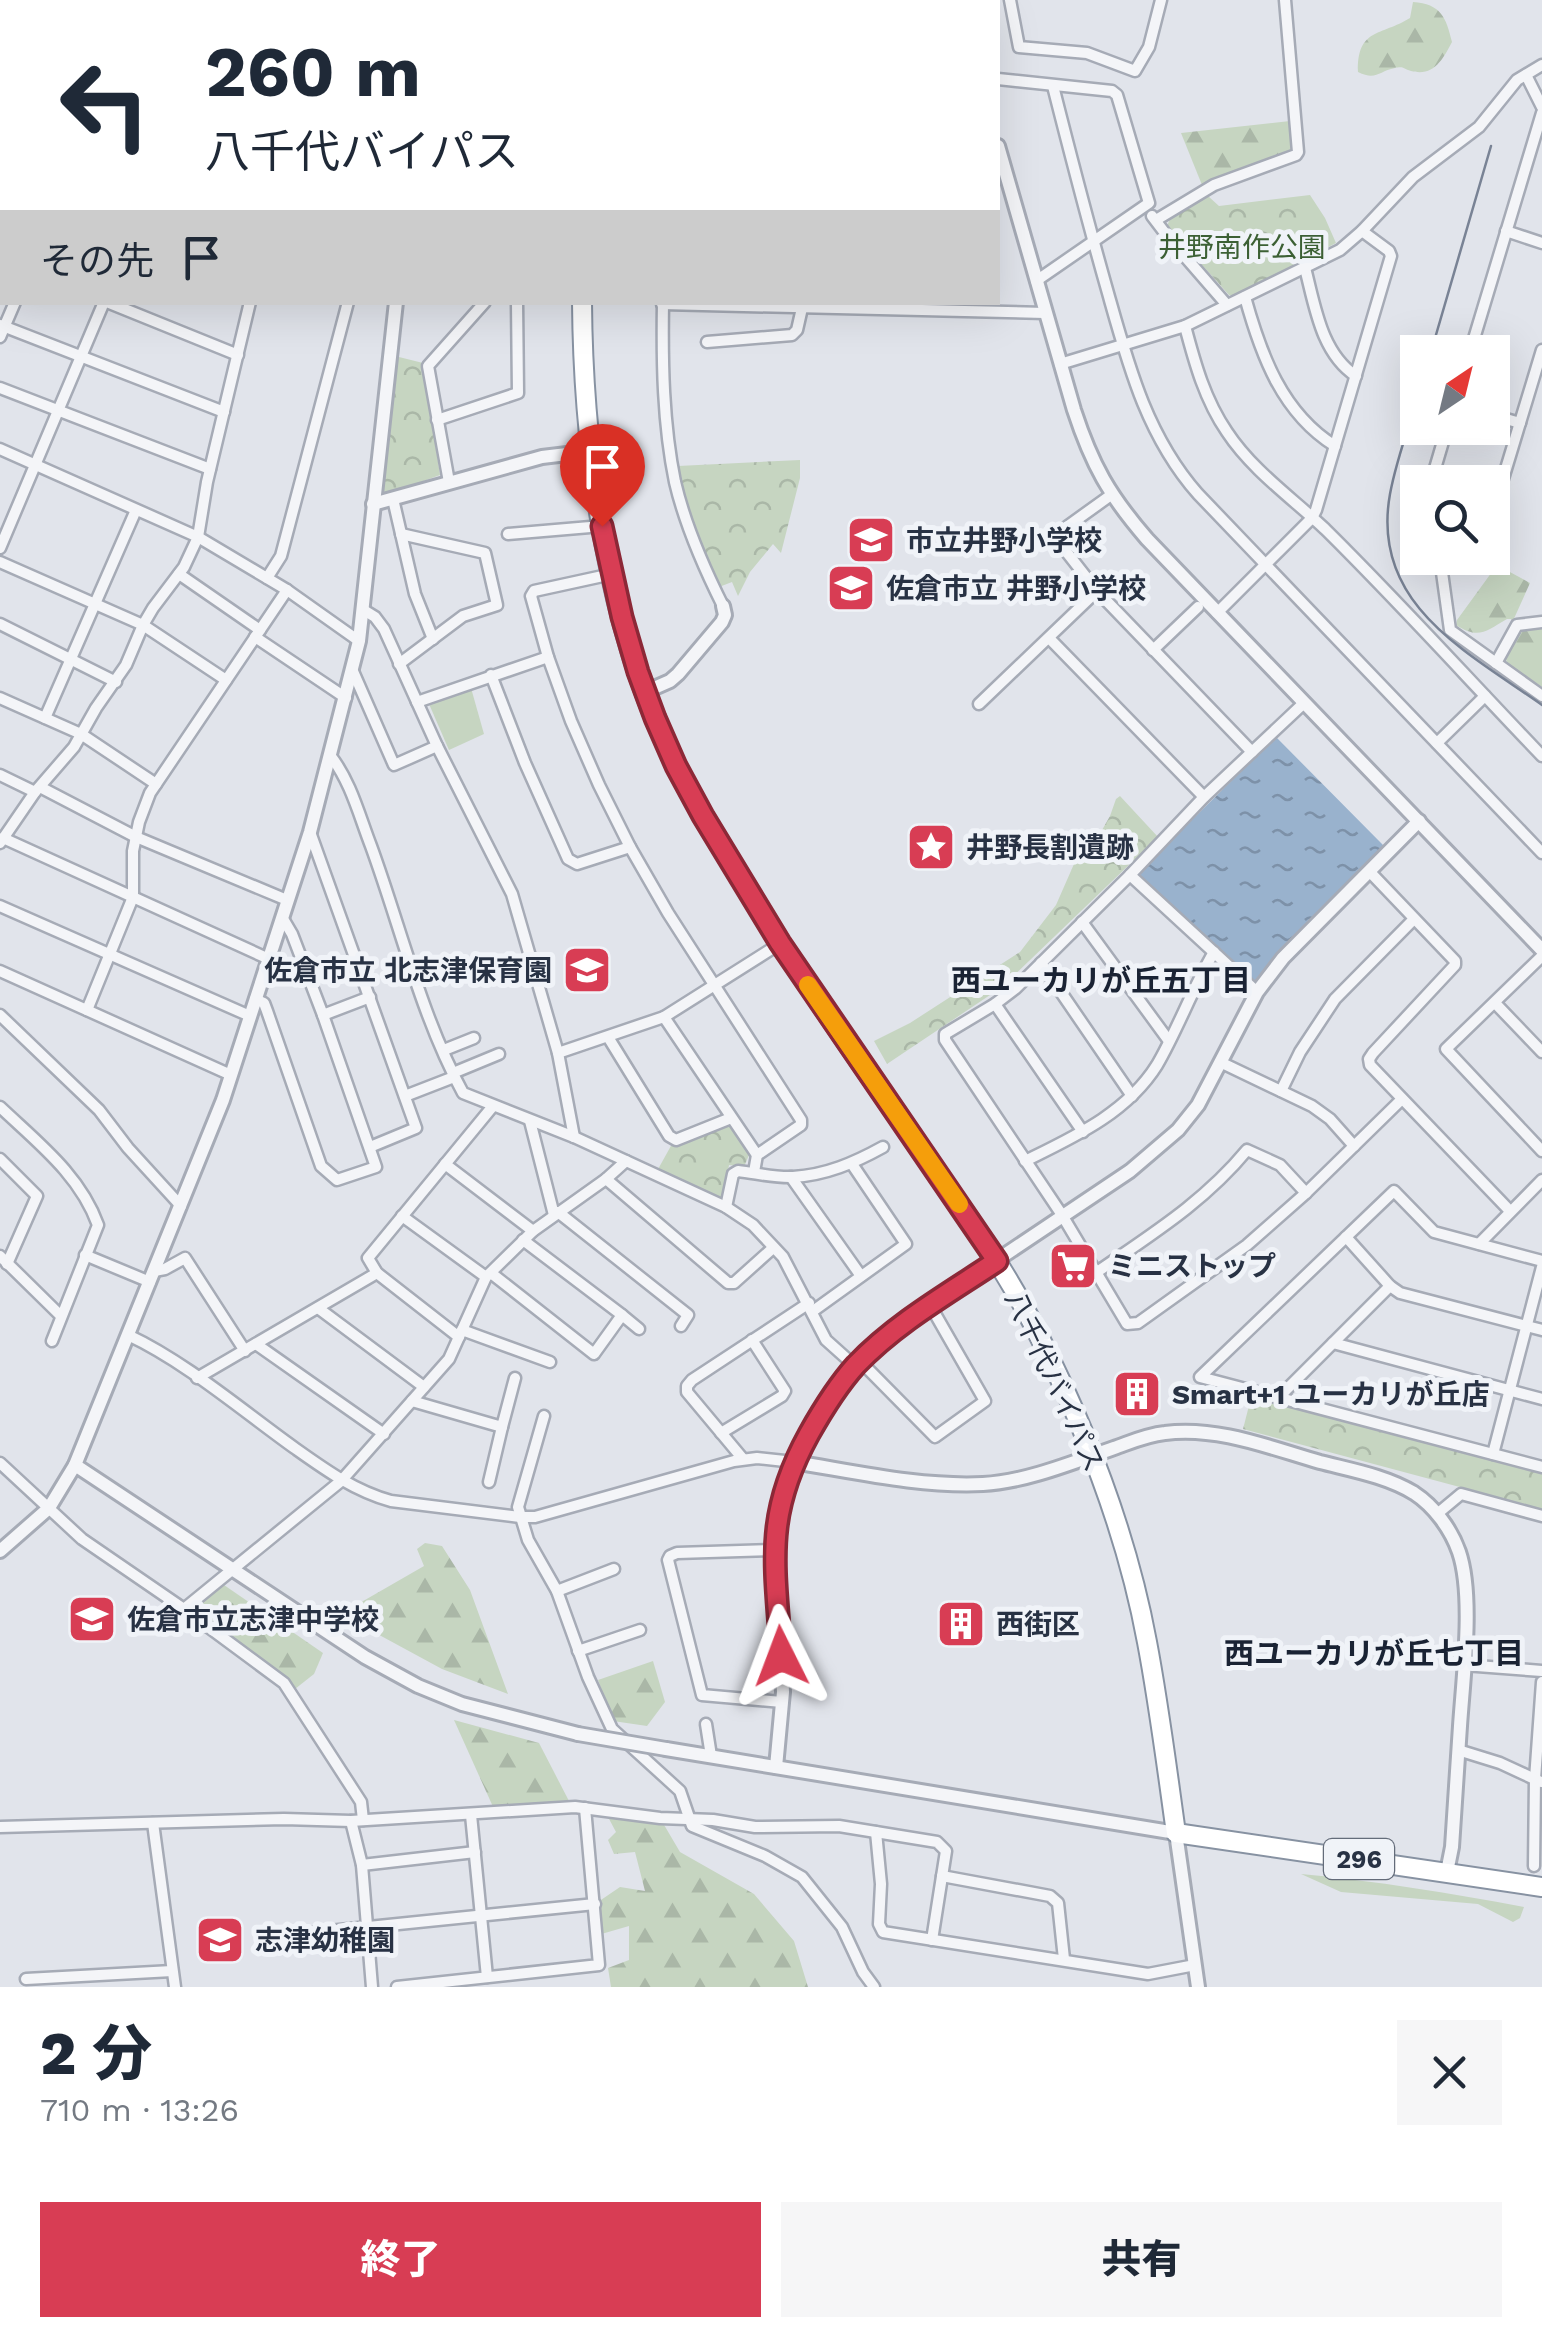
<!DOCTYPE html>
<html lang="ja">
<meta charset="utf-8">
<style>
:root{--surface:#fff;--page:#f6f6f7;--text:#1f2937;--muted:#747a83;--accent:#d83d54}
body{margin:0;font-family:"Work Sans","Noto Sans JP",sans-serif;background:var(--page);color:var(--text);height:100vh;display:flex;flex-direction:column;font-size:38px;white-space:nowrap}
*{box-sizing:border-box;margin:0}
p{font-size:32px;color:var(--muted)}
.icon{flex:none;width:55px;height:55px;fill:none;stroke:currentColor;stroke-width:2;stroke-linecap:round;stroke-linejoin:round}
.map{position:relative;height:1987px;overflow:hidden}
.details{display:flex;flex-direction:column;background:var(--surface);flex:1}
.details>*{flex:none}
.hud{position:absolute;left:0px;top:0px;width:1000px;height:305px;box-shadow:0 10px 40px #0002;background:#fff;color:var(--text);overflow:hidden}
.needle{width:65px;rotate:35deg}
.tools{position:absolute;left:1400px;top:335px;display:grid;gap:20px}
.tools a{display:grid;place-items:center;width:110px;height:110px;border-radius:0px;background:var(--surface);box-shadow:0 10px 40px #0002;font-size:50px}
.pin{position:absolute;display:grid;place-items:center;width:85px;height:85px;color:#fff;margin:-102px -42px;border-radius:50% 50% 50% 0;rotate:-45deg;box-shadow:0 0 10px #0007}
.pin .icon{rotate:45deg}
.me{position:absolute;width:110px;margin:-55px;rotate:357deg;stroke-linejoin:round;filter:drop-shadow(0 0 8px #0008)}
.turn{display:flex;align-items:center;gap:35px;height:210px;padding:0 40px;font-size:45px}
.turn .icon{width:130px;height:130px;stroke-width:2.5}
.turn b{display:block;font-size:70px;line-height:85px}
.then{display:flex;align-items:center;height:95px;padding:0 40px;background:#0003;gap:20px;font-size:38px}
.round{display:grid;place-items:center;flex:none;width:105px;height:105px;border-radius:0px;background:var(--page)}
.headline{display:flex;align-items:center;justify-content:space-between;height:170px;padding:0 40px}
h1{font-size:60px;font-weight:800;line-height:75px}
.action{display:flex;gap:20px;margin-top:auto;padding:20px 40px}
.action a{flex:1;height:115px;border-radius:0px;background:var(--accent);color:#fff;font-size:40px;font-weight:800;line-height:115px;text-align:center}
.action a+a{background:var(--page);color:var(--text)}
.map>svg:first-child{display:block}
.grass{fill:#c6d5c1}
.forest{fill:url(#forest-firs)}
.park{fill:url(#park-crowns)}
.water{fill:url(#water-ripples)}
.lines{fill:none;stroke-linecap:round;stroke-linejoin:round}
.minor-casing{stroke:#a6abb6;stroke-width:15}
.tertiary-casing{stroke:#a6abb6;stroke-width:18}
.trunk-casing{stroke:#8792a2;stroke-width:22}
.minor{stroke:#f4f5f8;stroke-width:10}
.tertiary{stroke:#f4f5f8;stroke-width:12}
.trunk{stroke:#fff;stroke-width:18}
.tram{stroke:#798395;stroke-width:2.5}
.tertiary-bridge-casing{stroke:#a6abb6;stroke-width:18;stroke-linecap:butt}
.tertiary-bridge{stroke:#f4f5f8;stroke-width:12}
.route-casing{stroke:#8c2837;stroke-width:25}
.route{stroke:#d83d54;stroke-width:18}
.slow{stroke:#f59e0b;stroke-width:18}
.labels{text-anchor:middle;stroke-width:10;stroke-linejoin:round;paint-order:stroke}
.shield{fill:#f0f3f8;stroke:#646c7a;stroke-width:2.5}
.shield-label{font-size:25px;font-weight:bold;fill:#283244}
.park-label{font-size:28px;fill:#3c6034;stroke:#f0f3f8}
.poi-label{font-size:28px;font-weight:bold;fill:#283244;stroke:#f0f3f8;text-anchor:start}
.street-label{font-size:28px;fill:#283244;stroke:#f0f3f8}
.neighbourhood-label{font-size:30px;font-weight:bold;fill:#1a2334;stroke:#f0f3f8}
</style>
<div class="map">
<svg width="1542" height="1987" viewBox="0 0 1542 1987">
<defs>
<pattern id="forest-firs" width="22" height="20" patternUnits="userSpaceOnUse" patternTransform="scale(2.5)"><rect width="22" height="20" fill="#c6d5c1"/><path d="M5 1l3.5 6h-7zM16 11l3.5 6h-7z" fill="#aab7a7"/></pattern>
<pattern id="park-crowns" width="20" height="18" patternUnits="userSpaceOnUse" patternTransform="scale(2.5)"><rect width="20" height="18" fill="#c6d5c1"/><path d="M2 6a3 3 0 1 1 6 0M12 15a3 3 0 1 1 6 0" fill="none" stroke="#aab7a7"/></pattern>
<pattern id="water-ripples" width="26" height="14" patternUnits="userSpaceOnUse" patternTransform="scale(2.5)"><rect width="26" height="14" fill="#99b2cd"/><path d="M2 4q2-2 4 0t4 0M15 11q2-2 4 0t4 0" fill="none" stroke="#7d91a8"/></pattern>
</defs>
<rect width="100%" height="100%" fill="#e1e4eb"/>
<!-- grass -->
<g class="grass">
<polygon points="471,688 484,734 449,750 429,704"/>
<path d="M1301,1874C1376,1881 1450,1893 1524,1907L1520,1918L1513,1922L1478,1904L1341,1892Z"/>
</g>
<!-- forest -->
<g class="forest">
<path d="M1413,2C1441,4 1446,17 1452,42C1443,59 1434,77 1411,71C1403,69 1404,66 1395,68C1379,71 1376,81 1358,72C1357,28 1381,36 1410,18Z"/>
<polygon points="1290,121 1293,147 1290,154 1202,185 1181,133"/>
<path d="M1497,565L1530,583L1512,623L1511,619H1507C1486,631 1479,640 1456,625L1457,620Z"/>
<polygon points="1542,625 1542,687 1507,663 1505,656 1521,628"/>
<polygon points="425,1543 442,1546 470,1590 508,1694 442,1669 359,1624 358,1604 424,1566 417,1549"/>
<polygon points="219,1585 224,1585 323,1653 314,1674 295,1689 195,1611 194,1605"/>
<polygon points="653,1661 665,1702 647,1726 613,1721 598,1680"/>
<polygon points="454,1720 539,1743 569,1801 565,1804 494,1809"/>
<polygon points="608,1817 660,1818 680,1852 754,1894 794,1941 808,1987 611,1987 608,1968 629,1960 629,1926 598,1935 595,1904 620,1887 645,1891 635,1852 614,1854 608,1840 616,1832"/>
</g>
<!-- park -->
<g class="park">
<polygon points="1310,195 1325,218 1336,243 1236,296 1229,295 1167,226 1170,219 1208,196 1219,206"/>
<polygon points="395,356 423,363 440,475 380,497"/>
<path d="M800,460V478L781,553L773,544L750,572L738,596L732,582L719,587C698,543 688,513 678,466Z"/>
<polygon points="1120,796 1158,837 1002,987 887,1064 874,1041 910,1023 1020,952 1056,905 1074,864 1093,846 1110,816 1116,799"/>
<polygon points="729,1125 749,1155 744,1167 729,1165 724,1197 721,1200 657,1171 672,1144 675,1145"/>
<polygon points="1252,1394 1542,1472 1542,1509 1243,1429"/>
</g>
<!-- water -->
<polygon class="water" points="1276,737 1384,846 1309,925 1258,985 1140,879 1141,870"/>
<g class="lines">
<!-- minor casing -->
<g class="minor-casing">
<g id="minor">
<polyline points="812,0 812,2"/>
<polyline points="1010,0 1019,47 1087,53 1135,71 1149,47 1161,0"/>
<polyline points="38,2 39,0"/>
<polyline points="237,2 239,0"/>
<polyline points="394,2 395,0"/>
<polyline points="543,2 548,0"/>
<polyline points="707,2 708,0"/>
<polyline points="750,2 762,0"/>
<polyline points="0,72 2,73"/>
<polyline points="1526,75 1542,107"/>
<polyline points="998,79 1112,91 1117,95 1149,203 1036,281"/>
<path d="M1053,86C1070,153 1087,219 1106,286C1127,360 1145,434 1198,494L1542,853"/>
<polyline points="0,132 2,133"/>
<polyline points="0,196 2,197"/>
<polyline points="1152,216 1168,237 1227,305"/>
<polyline points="1156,220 1214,185 1296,155 1298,152 1285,0"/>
<polyline points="1506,231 1542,243"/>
<polyline points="0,261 2,262"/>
<path d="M1305,268C1315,306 1321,353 1356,376"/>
<path d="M1245,297C1261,355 1282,413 1335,446"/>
<polyline points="107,302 238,355"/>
<path d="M663,302C662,362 663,424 675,482C685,525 703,566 723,606"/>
<polyline points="662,304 1045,313"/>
<polyline points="0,325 224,412"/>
<path d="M1185,326C1195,364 1205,400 1227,432C1252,470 1292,498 1325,529C1399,602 1470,681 1542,756"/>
<polyline points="0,337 15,302"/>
<polyline points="707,342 792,335 797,330 802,308"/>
<polyline points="1470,352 1542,113"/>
<polyline points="1060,364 1185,326 1340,250 1362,231 1413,177 1479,127 1517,80 1542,65"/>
<polyline points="0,388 210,469"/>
<polyline points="1492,415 1520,423"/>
<polyline points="437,420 518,393 517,302"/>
<polyline points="0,449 198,537 287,590 359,641"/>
<polyline points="449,482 428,366 485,302"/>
<polyline points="1431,482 1447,428"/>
<polyline points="1111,495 1054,536 1097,591 1252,752"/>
<polyline points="393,499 415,594 433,639"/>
<polyline points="1492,501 1502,482 1542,350"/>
<polyline points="508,534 602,526"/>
<polyline points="0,548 104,302"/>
<polyline points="1440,558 1450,630 1542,696"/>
<polyline points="0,562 143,625 226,680"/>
<polyline points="179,574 260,630"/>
<polyline points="612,574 534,591 531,596 548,657 571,721 599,785 630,847 668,913 801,1120 801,1125 757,1155 754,1172"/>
<polyline points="267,578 281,556 348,302"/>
<polyline points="362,609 375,617 384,629 437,746 512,894 558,1053 574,1137"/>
<polyline points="1217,613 1312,518 1316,510 1391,256 1389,251 1362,231"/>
<polyline points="0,624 116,682"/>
<polyline points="255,637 346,698"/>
<polyline points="1049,638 1204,797"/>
<polyline points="1153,650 1198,607"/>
<polyline points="1496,663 1517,625 1542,622"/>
<polyline points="399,664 463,616 497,605 485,553 401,534"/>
<polyline points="352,669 394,765 437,746"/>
<polyline points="491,675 525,763 568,859 577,864 630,847"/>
<polyline points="0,698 81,734 156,784"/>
<polyline points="417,702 548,657"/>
<polyline points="1304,703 1204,797 1130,875 1016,988 995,1004 945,1034 945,1040 1062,1215 1127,1324 1138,1323 1247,1245 1306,1193 1402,1099"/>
<polyline points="979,704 1097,591"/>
<polyline points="45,718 136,510"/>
<polyline points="1437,743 1485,696"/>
<path d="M330,755C351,782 359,815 371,846C401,928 421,1016 463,1093L574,1137L726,1207L753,1225L783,1257L826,1340L855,1366"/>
<polyline points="0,775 35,792"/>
<polyline points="40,787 136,837 287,900"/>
<polyline points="310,832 416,1128 370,1147"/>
<polyline points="3,838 269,959"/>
<polyline points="0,843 35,792 74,747 96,708 126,665 143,625 153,608 184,567 198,537 207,482 250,302"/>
<polyline points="1369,871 1455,961 1455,965 1373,1053 1369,1059 1370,1065 1510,1211"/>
<polyline points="1130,875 1257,992"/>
<polyline points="0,906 250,1016"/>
<polyline points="1082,922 1169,1041"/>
<polyline points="1542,956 1446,1049 1542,1151"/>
<polyline points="1041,963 1132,1096"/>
<polyline points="0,971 231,1075"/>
<polyline points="255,999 264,1003 267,1011 321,1166 337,1180 376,1167 323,1015 292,934 282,917"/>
<polyline points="1495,1003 1542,1052"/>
<polyline points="995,1004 1083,1132"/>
<polyline points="87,1010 133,897 133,851 139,822 150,793 287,590"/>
<polyline points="0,1015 99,1110 128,1148 181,1206"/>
<polyline points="323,1015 370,997"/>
<polyline points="664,1017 757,1155"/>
<polyline points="608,1037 669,1136 676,1140 731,1118"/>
<polyline points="444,1050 474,1038"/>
<polyline points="558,1053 664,1017 781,943"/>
<polyline points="1220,1062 1312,1106 1330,1119 1354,1146"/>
<polyline points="453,1073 499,1054"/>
<polyline points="1281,1091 1300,1052 1335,999 1414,919"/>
<polyline points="405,1096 454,1077"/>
<path d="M0,1107C38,1143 80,1175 98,1225L52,1341"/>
<polyline points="530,1121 554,1215"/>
<polyline points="0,1159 37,1196 7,1264"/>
<path d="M1025,1161C1074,1137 1127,1113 1157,1065C1178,1029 1192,989 1214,952"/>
<polyline points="445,1164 533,1231"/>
<polyline points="791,1177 861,1276"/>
<polyline points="606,1179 728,1283 734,1283 773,1248"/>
<path d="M726,1207L733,1174L738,1171C756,1173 775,1178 793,1177C826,1175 854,1163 883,1147"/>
<polyline points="558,1212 688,1315 681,1326"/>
<polyline points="402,1216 486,1277"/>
<polyline points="1346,1237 1390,1286 1400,1293 1542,1330"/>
<polyline points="1479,1244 1542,1180"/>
<polyline points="85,1255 150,1282"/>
<polyline points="0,1256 61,1316"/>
<polyline points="1542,1261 1434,1232 1394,1191 1200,1377 1542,1467"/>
<polyline points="154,1271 165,1269 185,1258 245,1351"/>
<path d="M1097,1272C1152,1234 1204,1202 1247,1150L1280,1165L1306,1193"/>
<polyline points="491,1273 594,1354 622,1315 523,1240"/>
<polyline points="318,1308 424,1387"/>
<polyline points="813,1311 906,1244 852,1164"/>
<polyline points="622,1315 639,1329"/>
<polyline points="462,1330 550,1362"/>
<path d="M128,1335C186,1362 244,1412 296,1449C327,1471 355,1491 391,1501L520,1517H535L734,1461L757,1458L794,1462"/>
<polyline points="459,1337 377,1273 368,1258 493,1106"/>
<polyline points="1333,1343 1542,1399"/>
<polyline points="256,1344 384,1434"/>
<polyline points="860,1361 935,1437 985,1401 930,1305"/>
<polyline points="197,1378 377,1273"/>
<polyline points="1278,1398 1390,1286"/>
<polyline points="412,1401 502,1427 515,1378"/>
<polyline points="544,1416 518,1507 528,1540 557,1591 588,1677 612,1729 680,1791 692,1826 765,1856 802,1877 842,1927 863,1972 874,1987"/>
<polyline points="721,1433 782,1396 785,1391 752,1340"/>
<polyline points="1493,1454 1542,1267"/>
<polyline points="743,1459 687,1392 687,1386 692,1380 809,1303"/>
<polyline points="0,1463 82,1539 184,1609 284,1683 361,1802 363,1820"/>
<polyline points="489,1482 502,1427"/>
<polyline points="1437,1514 1461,1494 1542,1516"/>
<polyline points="776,1550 677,1553 670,1556 668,1560 702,1695 782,1702"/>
<polyline points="557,1591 614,1569"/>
<polyline points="184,1609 341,1481 449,1359 486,1277 533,1231 606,1179 626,1161"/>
<polyline points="578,1651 640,1630"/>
<polyline points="1464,1665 1542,1671"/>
<polyline points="706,1724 711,1756"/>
<polyline points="1458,1750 1500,1763 1541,1782"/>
<polyline points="471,1815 487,1977"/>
<polyline points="351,1821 362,1865 372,1987"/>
<polyline points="153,1823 175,1987"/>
<polyline points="0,1827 284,1819 351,1821 575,1807 660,1818 713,1820 755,1827 839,1826 937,1842 946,1851 932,1940"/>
<polyline points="876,1832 881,1884 879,1924 883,1932 1148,1974 1195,1965"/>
<polyline points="362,1865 475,1852"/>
<polyline points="1534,1866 1535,1779 1542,1682"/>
<polyline points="942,1876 1050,1896 1058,1903 1064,1959"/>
<polyline points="300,1934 595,1904"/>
<polyline points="26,1979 172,1971"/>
<polyline points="397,1987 599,1965 585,1808"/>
</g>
</g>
<!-- tertiary casing -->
<g class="tertiary-casing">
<g id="tertiary">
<polyline points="525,0 527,2"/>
<polyline points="956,0 957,2"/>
<polyline points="901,2 910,0"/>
<polyline points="0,15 2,15"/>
<path d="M998,146L1074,410C1092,465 1109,495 1147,539L1542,950"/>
<polyline points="373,504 542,457 592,451"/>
<polyline points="645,692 670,681 678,674 722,622 725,615 723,606"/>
<path d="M794,1462C856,1472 920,1487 983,1484C1025,1482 1074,1462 1114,1448C1131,1442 1146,1435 1165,1433C1217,1426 1271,1448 1320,1462C1351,1470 1386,1476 1414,1493C1434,1506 1451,1529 1459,1552C1474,1596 1463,1679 1460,1726C1457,1766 1455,1807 1452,1847L1447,1872"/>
<polyline points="75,1465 365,1657 418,1686 462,1704 578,1734"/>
<polyline points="0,1551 49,1508 75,1465 223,1100 310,832 359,641 396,302"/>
<polyline points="666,1749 1176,1833 1198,1987"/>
<polyline points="776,1767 783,1692 776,1550 780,1512 794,1462 824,1407 855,1366 870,1352 930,1305 1130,1171 1178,1130 1198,1105 1257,992 1283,958 1419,821"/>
</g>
</g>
<!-- trunk casing -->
<g class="trunk-casing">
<g id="trunk">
<polyline points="647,2 648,0"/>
<path d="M582,302C583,437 603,597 656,722C681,779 712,832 744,884C785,951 828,1017 873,1081C929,1164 993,1244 1038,1334C1087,1431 1127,1534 1147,1642C1159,1705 1167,1769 1176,1833L1542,1887"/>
</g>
</g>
<!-- minor -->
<use href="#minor" class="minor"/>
<!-- tertiary -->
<use href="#tertiary" class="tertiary"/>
<!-- trunk -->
<use href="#trunk" class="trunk"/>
<!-- tram -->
<g class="tram">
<polyline points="1431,352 1491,146"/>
<path d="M1418,397C1408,429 1396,461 1390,494C1370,604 1467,652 1542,705"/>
</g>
<!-- tertiary-bridge casing -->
<g class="tertiary-bridge-casing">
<polyline id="tertiary-bridge" points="578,1734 666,1749"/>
</g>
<!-- tertiary-bridge -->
<use href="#tertiary-bridge" class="tertiary-bridge"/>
</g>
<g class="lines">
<!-- route casing -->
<g class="route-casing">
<path id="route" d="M602,526L622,617L638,672L655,718L676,766L703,816L780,943L997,1261C949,1293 896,1323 856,1365C837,1386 823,1409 809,1434C793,1463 781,1494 777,1527C772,1569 779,1614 781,1656"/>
</g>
<!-- route -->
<use href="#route" class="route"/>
<!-- slow -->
<polyline class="slow" points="808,985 959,1204"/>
</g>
<!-- icons -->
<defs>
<g id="school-square" transform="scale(2.5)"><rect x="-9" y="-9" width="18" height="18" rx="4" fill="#d83d54" stroke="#f0f3f8"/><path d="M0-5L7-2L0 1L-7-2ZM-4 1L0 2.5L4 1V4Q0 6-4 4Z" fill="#fff"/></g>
<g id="sight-square" transform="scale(2.5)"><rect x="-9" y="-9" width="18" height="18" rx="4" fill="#d83d54" stroke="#f0f3f8"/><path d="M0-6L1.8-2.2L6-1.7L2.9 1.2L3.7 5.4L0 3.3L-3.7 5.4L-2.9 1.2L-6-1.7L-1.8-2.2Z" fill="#fff"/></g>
<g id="supermarket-square" transform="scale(2.5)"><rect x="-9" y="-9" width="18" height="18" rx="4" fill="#d83d54" stroke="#f0f3f8"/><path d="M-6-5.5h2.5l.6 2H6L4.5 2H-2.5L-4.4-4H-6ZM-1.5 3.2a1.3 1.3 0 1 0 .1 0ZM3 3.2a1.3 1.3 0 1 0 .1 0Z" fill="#fff"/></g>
<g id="building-square" transform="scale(2.5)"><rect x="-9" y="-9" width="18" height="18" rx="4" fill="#d83d54" stroke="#f0f3f8"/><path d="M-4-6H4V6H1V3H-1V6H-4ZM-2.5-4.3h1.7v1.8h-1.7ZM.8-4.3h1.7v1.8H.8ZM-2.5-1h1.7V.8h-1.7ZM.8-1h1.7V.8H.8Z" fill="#fff"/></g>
</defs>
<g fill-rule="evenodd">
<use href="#school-square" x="871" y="540"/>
<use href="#school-square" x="851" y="588"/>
<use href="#sight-square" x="931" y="847"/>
<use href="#school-square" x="587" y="970"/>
<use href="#supermarket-square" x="1073" y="1266"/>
<use href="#building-square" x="1137" y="1394"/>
<use href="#school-square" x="92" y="1619"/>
<use href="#building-square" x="961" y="1624"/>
<use href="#school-square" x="220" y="1940"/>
</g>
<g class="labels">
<!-- shield labels -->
<rect class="shield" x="1324" y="1839" width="70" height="40" rx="8"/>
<g class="shield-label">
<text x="1359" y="1868">296</text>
</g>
<!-- park labels -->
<g class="park-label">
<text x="1242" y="257">井野南作公園</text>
</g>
<!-- poi labels -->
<g class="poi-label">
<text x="906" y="550">市立井野小学校</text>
<text x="886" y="598">佐倉市立 井野小学校</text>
<text x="966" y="857">井野長割遺跡</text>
<text x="552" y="980" text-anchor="end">佐倉市立 北志津保育園</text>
<text x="1108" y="1276">ミニストップ</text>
<text x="1172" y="1404">Smart+1 ユーカリが丘店</text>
<text x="127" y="1629">佐倉市立志津中学校</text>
<text x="996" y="1634">西街区</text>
<text x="255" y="1950">志津幼稚園</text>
</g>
<!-- street labels -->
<g class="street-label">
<text transform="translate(1055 1381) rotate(65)" y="10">八千代バイパス</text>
</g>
<!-- neighbourhood labels -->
<g class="neighbourhood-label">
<text x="1101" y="991">西ユーカリが丘五丁目</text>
<text x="1374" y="1664">西ユーカリが丘七丁目</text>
</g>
</g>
</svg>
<div class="tools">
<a><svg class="needle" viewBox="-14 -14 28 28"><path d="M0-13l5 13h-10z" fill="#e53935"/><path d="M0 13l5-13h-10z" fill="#747a83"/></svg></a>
<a><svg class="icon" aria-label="search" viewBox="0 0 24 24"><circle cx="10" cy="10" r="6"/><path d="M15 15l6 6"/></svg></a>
</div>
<div class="pin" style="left:602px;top:526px;background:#d93025"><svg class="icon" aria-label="arrive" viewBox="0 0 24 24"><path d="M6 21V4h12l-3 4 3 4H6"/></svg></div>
<svg class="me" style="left:781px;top:1656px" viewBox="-20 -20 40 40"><path d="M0-17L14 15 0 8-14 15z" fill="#d83d54" stroke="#fff" stroke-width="4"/></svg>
<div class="hud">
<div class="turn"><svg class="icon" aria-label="left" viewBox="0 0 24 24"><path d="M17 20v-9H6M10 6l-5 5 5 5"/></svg><div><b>260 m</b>八千代バイパス</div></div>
<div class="then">その先<svg class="icon" aria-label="arrive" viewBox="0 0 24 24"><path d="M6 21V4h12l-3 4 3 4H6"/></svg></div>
</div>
</div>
<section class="details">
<div class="headline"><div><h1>2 分</h1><p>710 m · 13:26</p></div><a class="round"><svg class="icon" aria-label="close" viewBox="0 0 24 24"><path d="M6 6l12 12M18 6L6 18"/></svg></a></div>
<div class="action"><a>終了</a><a>共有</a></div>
</section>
